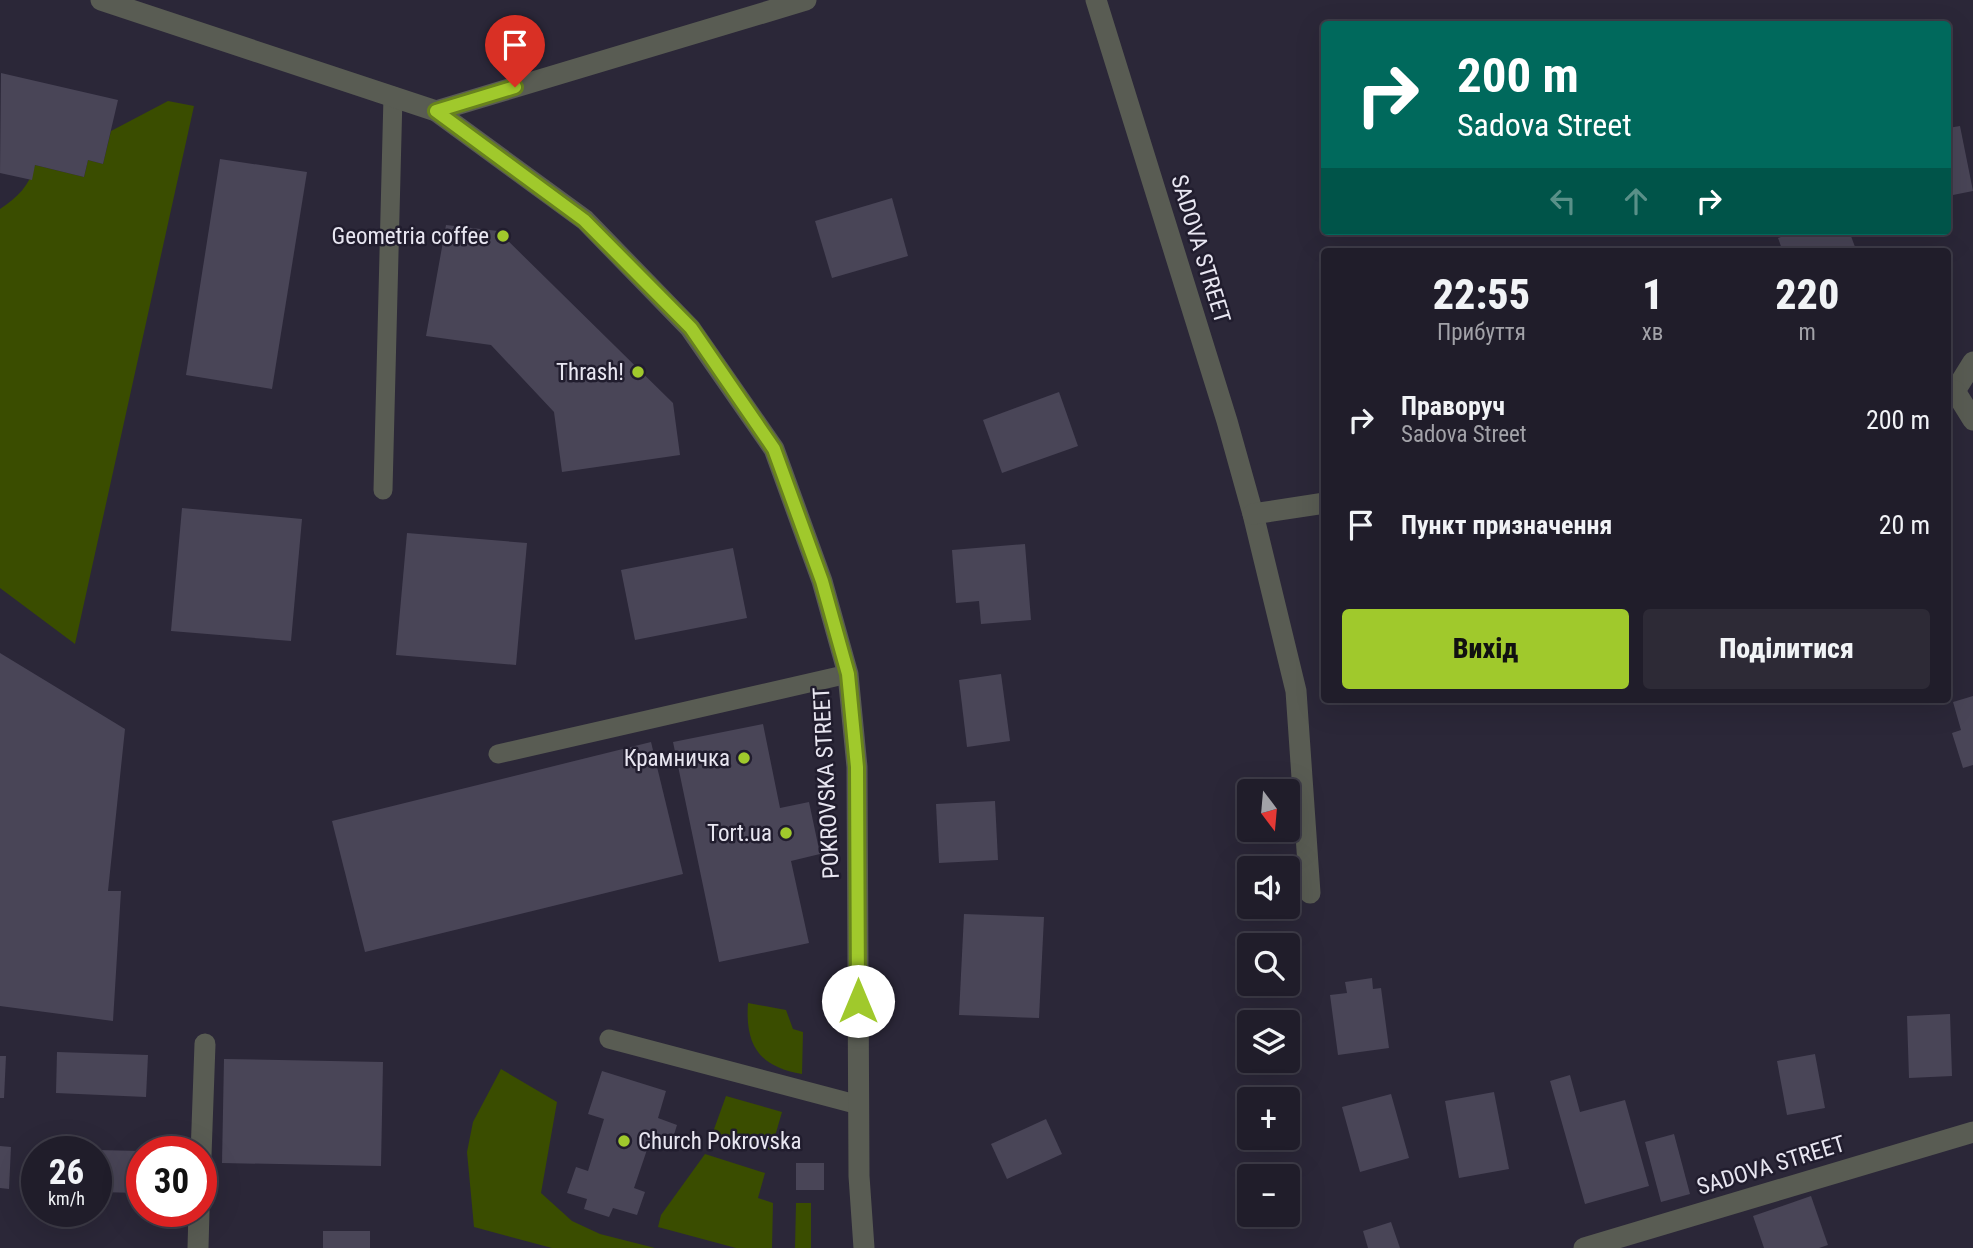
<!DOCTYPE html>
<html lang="uk">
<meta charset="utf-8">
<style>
:root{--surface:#201d2a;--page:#2d2a36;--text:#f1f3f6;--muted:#a2a2a8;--line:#3d3b47;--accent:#a0c92c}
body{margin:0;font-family:"Roboto Condensed",sans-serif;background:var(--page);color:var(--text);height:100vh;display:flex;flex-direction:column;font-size:26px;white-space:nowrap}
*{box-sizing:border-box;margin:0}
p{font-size:23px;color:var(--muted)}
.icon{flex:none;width:38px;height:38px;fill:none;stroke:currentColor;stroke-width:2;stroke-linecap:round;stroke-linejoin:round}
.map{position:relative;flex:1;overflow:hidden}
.drawer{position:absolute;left:1321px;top:248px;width:630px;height:455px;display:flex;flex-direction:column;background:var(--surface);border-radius:7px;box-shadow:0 7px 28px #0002,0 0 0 2px var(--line)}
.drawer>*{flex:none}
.top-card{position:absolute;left:1321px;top:21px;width:630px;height:214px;border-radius:7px;box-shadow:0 7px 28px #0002,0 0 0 2px var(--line);background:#00695c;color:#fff;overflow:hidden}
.needle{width:46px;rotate:164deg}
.tools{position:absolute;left:1237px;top:779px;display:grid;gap:14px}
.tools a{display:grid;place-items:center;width:63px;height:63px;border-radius:7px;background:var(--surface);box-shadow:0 7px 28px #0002,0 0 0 2px var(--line);font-size:35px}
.speed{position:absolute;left:21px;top:1136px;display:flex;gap:14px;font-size:35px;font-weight:700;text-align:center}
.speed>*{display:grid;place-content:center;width:91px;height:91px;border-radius:50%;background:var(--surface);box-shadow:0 7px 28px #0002,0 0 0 2px var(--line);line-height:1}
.speed small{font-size:18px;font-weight:400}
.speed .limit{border:10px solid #d22;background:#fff;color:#111}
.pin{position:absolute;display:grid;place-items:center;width:60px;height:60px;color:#fff;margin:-72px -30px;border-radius:50% 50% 50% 0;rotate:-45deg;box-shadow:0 0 7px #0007}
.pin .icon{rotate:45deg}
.me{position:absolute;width:77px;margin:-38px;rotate:0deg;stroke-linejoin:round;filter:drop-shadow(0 0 5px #0008)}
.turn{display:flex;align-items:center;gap:24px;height:147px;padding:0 21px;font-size:32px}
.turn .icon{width:91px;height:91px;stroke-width:2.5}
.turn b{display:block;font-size:49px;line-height:60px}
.lanes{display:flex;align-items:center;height:66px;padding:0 21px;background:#0003;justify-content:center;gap:35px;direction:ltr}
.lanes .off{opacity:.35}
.eta{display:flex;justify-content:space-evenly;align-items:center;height:119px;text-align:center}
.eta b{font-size:42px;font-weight:800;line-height:49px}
.action{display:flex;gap:14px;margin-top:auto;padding:14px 21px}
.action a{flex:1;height:80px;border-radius:7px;background:var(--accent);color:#111;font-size:28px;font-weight:800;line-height:80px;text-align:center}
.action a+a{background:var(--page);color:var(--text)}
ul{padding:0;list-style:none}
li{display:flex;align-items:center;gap:21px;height:105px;padding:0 21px}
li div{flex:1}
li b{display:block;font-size:26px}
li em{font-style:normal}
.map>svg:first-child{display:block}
.green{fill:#3a4d00}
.building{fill:#494557}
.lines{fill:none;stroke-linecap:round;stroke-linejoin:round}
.lane{stroke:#595c53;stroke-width:19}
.street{stroke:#595c53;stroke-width:21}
.route-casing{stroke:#68831d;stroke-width:18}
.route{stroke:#a0c92c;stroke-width:12}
.poi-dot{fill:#a0c92c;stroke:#211d2e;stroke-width:2.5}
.labels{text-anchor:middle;stroke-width:5;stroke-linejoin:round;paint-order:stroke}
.poi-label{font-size:23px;fill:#e8e6f1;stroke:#211d2e;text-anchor:end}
.street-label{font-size:23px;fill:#e8e6f1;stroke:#211d2e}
</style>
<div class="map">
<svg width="1973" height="1248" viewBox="0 0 1973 1248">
<rect width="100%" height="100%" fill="#2b2738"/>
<!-- green -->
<g class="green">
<path d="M168,101L194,106L75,644L0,588V209C17,198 30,185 35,165L84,177L88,160L103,164L111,131Z"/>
<path d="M748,1003L786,1010L793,1029L803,1032L802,1074C759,1067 745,1045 748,1003Z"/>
<polygon points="501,1069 557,1102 541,1193 572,1221 600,1234 655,1248 552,1248 474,1227 467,1152 473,1122"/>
<polygon points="726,1096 782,1112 771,1150 713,1132"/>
<polygon points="705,1154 765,1173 758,1198 773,1203 772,1248 736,1248 658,1227 661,1215"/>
<polygon points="796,1203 811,1203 811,1248 795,1248"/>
</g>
<!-- building -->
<g class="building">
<polygon points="1,73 118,100 103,164 88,160 84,177 35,165 32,180 0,173"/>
<polygon points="1960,126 1973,191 1948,196 1948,128"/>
<polygon points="220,159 307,172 272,389 186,375"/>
<polygon points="892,198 908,256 832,278 815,221"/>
<polygon points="446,225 498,231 673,403 680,455 562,472 554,412 491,345 426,336"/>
<polygon points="1798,231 1849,231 1857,252 1783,252 1778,238"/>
<polygon points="1059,392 1078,446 1002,473 983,420"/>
<polygon points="182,508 302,519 291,641 171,631"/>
<polygon points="407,533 527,543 516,665 396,655"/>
<polygon points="1025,544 1031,620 981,624 979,601 956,603 952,550"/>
<polygon points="733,548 747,618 635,640 621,570"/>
<polygon points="0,653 125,729 108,891 121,891 113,1021 0,1006"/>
<polygon points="1001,674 1010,741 967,747 959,680"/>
<polygon points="1973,696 1973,765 1963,768 1952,733 1961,730 1953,702"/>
<polygon points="763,724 780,808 809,802 820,854 791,861 809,943 719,962 673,742"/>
<polygon points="651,742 683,874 365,952 332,821"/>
<polygon points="995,801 998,860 939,863 936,804"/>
<polygon points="964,914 1044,917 1039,1018 959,1015"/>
<polygon points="1372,978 1373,989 1381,988 1389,1048 1338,1055 1330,995 1347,993 1345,982"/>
<polygon points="1950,1014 1952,1076 1909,1078 1907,1016"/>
<polygon points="57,1052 148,1055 146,1097 56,1093"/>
<polygon points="1815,1054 1825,1108 1787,1115 1777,1061"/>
<polygon points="0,1056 6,1056 4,1098 0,1098"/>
<polygon points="224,1059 383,1062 381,1166 222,1163"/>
<polygon points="602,1071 666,1091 658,1118 677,1125 671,1144 651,1138 634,1188 645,1192 637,1215 613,1208 609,1217 584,1209 587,1199 567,1193 576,1167 588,1171 604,1119 588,1114"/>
<polygon points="1570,1075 1580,1112 1625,1100 1649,1186 1585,1204 1550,1081"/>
<polygon points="1494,1092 1509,1169 1459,1178 1445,1101"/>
<polygon points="1391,1094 1409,1158 1360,1172 1342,1107"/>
<polygon points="1046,1119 1062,1154 1007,1179 991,1144"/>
<polygon points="1674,1134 1690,1194 1661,1202 1645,1142"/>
<polygon points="0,1146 11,1147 9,1189 0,1188"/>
<polygon points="96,1150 142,1151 142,1193 96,1192"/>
<rect x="796" y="1163" width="28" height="27"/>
<polygon points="1811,1196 1828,1245 1819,1248 1764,1248 1753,1216"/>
<polygon points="1391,1222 1400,1248 1368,1248 1363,1231"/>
<rect x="323" y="1231" width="47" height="17"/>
</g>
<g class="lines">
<!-- lane -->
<g class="lane">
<polyline points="383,490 393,96"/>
<polyline points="498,754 848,674"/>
<polyline points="609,1039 859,1105"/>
</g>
<!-- street -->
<g class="street">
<polyline points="101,0 436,111 585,220 690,328 774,449 822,581 848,674 857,767 859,1176 864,1248"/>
<polyline points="1096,0 1227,421 1253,514 1296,691 1310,893"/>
<polyline points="436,111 806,0"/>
<polyline points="1955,391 1973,362"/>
<polyline points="1948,394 1955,391 1973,420"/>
<polyline points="1253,514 1325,503"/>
<polyline points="201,1155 205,1044"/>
<polyline points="198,1248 199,1211"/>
<polyline points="1584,1248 1973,1132"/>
</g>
</g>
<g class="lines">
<!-- route casing -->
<g class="route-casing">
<polyline id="route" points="515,87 436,111 584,220 691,328 774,449 822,581 848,674 857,767 858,1001"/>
</g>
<!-- route -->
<use href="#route" class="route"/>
</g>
<!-- markers -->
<g class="poi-dot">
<circle cx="503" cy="236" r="7"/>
<circle cx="638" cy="372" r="7"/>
<circle cx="744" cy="758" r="7"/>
<circle cx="786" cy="833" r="7"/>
<circle cx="624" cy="1141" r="7"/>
</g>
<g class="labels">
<!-- poi labels -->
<g class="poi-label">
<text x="489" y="244">Geometria coffee</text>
<text x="624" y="380">Thrash!</text>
<text x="730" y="766">Крамничка</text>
<text x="772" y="841">Tort.ua</text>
<text x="638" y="1149" text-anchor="start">Church Pokrovska</text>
</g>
<!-- street labels -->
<g class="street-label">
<text transform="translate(1201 249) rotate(73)" y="8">SADOVA STREET</text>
<text transform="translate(826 783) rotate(-93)" y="8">POKROVSKA STREET</text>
<text transform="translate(1771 1165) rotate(-17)" y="8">SADOVA STREET</text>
</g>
</g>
</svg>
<div class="tools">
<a><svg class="needle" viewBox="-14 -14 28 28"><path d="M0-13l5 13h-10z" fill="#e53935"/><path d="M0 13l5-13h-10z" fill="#a2a2a8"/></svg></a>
<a><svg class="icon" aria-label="sound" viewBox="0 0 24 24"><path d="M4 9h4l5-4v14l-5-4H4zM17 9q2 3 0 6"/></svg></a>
<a><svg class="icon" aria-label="search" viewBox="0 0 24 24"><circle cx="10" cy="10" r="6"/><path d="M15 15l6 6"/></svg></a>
<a><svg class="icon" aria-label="layers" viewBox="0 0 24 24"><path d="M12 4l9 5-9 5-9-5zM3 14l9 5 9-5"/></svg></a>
<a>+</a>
<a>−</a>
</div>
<div class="speed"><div>26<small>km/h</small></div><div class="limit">30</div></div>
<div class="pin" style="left:515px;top:87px;background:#d93025"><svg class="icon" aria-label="arrive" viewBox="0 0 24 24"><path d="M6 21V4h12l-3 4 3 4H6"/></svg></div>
<svg class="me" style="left:858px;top:1001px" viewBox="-20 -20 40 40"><circle r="19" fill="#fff"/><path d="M0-13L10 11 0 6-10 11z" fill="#a0c92c"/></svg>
<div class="top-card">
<div class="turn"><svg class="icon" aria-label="right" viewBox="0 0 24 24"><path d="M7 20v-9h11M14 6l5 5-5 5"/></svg><div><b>200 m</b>Sadova Street</div></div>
<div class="lanes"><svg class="icon off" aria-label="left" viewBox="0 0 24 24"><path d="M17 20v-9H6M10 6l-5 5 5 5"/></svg><svg class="icon off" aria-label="ahead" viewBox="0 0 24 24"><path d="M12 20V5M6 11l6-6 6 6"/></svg><svg class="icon" aria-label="right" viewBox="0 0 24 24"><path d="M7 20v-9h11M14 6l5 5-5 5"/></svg></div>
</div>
<section class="drawer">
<div class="eta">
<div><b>22:55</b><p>Прибуття</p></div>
<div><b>1</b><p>хв</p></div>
<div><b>220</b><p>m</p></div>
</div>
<ul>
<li><svg class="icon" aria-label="right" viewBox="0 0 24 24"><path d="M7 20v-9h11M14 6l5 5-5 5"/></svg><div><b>Праворуч</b><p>Sadova Street</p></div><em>200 m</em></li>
<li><svg class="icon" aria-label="arrive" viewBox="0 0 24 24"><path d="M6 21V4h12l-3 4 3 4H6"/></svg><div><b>Пункт призначення</b></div><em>20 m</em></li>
</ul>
<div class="action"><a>Вихід</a><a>Поділитися</a></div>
</section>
</div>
